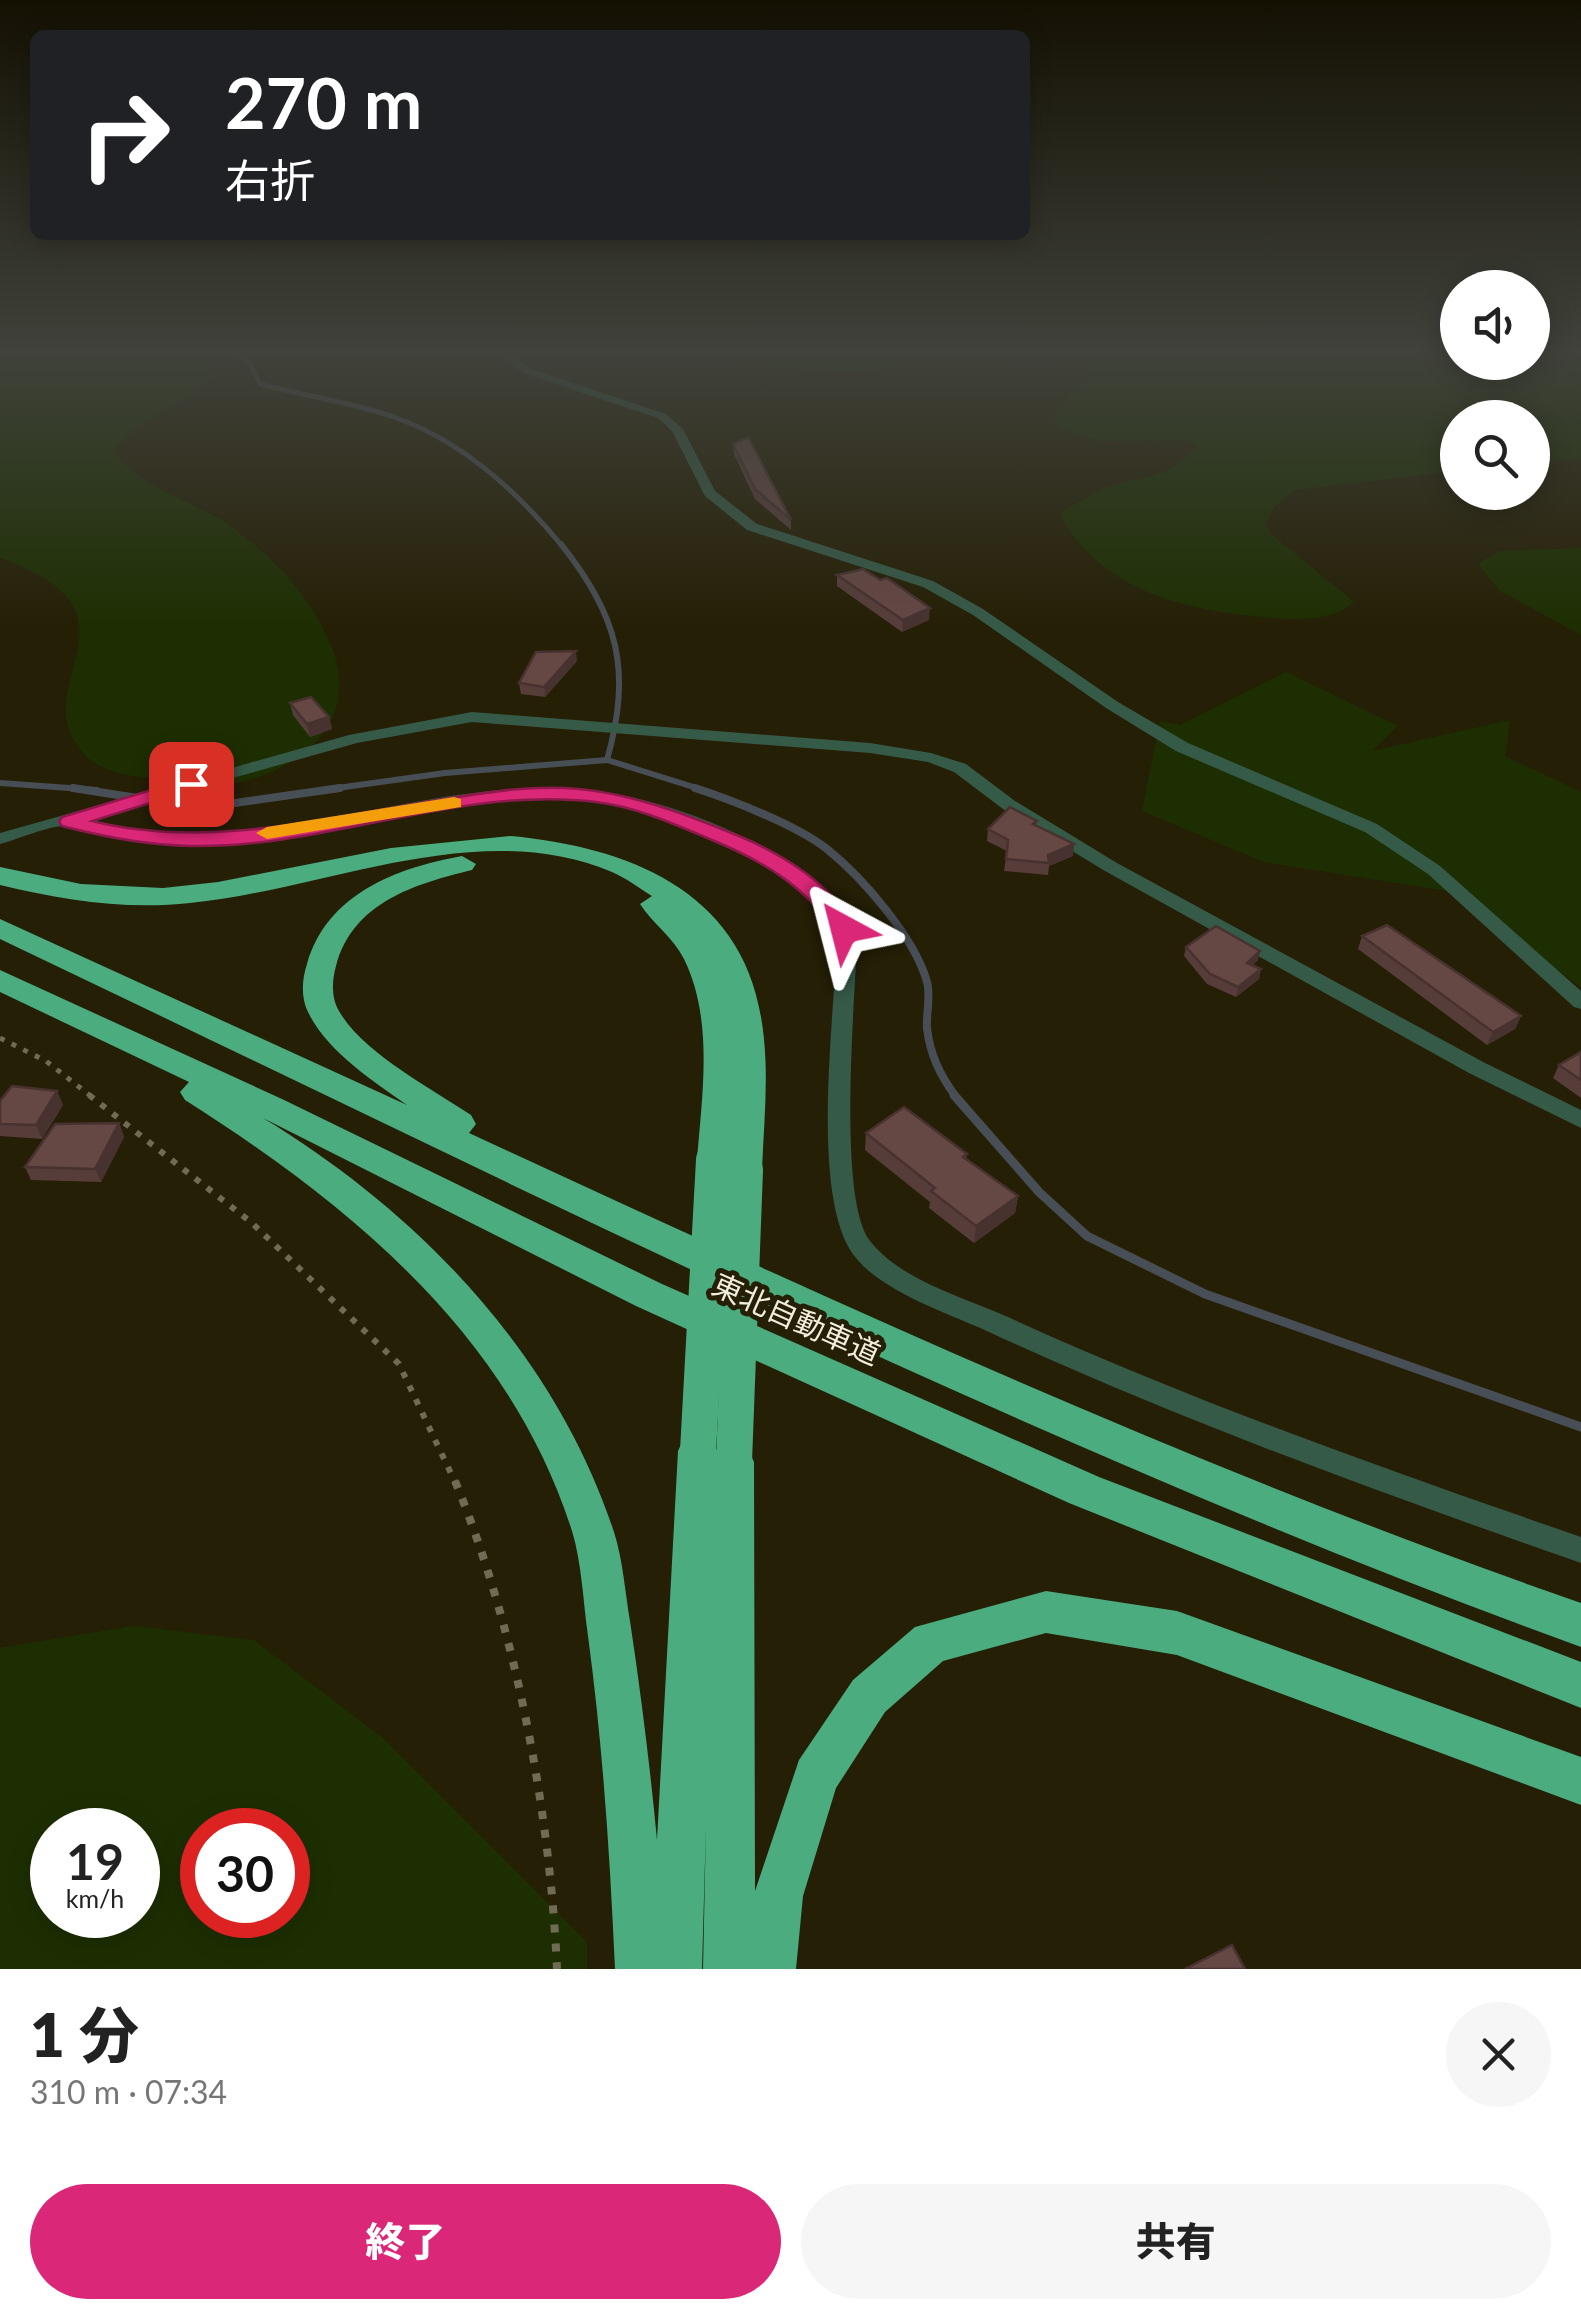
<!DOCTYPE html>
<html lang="ja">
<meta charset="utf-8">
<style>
:root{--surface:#fff;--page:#f6f6f6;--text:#222;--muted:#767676;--accent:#db2777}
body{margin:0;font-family:Lato,"Noto Sans JP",sans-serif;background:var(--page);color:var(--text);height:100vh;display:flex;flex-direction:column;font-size:38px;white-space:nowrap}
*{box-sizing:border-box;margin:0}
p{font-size:32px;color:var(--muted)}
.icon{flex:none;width:55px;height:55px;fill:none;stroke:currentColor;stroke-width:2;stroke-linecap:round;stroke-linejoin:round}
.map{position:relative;height:1969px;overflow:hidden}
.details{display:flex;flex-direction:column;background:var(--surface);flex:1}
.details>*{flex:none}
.top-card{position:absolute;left:30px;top:30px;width:1000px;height:210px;border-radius:15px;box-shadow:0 5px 25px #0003;background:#202124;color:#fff;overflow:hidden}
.fabs{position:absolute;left:1440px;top:270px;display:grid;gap:20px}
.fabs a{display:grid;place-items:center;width:110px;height:110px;border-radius:50%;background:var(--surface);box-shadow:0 5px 25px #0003;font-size:50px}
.speed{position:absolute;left:30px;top:1808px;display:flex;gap:20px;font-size:50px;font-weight:700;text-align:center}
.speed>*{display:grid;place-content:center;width:130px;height:130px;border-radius:50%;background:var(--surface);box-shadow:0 5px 25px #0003;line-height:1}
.speed small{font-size:25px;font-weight:400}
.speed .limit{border:15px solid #d22;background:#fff;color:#111}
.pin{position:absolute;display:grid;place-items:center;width:85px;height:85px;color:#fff;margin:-42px;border-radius:20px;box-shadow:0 5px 15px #0006}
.me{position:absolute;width:110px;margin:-55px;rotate:322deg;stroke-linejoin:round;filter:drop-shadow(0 0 8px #0008)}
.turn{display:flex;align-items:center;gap:35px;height:210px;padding:0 30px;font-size:45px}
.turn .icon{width:130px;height:130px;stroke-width:2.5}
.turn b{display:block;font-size:70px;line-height:85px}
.round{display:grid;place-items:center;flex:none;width:105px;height:105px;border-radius:52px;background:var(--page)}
.head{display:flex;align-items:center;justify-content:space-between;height:170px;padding:0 30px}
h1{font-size:60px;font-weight:800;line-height:75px}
.cta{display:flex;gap:20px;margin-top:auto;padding:20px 30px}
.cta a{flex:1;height:115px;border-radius:60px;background:var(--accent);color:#fff;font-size:40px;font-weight:800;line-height:115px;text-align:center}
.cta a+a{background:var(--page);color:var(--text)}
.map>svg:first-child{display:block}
.green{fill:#1d2f02;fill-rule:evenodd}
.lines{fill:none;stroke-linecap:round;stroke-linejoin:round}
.stream-far3{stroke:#484e55;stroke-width:5}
.stream-far2{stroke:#484e55;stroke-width:6}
.stream-far1{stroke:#484e55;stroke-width:8}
.stream{stroke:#484e55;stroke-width:9}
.path-far2{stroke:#706b54;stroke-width:5;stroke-dasharray:5 8;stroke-linecap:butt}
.path-far1{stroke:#706b54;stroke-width:6;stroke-dasharray:6 9;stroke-linecap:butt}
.path{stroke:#706b54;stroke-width:8;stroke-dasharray:8 11;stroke-linecap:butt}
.street{fill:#365a48;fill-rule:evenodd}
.highway{fill:#4bac7f;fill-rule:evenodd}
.highway-bridge{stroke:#4bac7f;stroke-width:36}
.wall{fill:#573d3a}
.shaded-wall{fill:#473230}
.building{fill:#654744;stroke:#473230;stroke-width:2.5}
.route{fill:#db2777;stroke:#8e194d;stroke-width:2.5}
.slow{fill:#f59e0b}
.labels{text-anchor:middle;stroke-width:10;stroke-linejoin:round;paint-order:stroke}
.near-street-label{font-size:30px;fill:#f1eede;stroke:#251f05}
</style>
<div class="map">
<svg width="1581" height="1969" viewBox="0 0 1581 1969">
<rect width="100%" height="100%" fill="#251f05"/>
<!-- green -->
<g class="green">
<path d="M0,352H203L215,365L210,383L136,427L115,448C123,480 198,504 226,523C274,557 310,594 332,648C365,730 284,783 210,786C193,786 174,781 157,779C134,777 103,773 86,756C17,687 160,614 0,558Z"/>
<path d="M556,352H923C904,362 887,371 866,373C788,376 715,353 638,357C613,359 577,368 556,352Z"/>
<path d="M1021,352H1457L1458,362H1532L1533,352H1581V459L1533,463L1532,418H1458L1457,471L1296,490L1275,506L1266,523L1271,534L1354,602C1332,622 1293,620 1264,617C1183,610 1101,591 1059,513L1103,488L1166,472L1199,445L1184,440L1099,441L1058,427L1053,413L1086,378L1083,368Z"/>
<polygon points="1581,548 1581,635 1500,591 1478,564 1499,551"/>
<polygon points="1286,672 1398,726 1372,751 1510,720 1505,756 1581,792 1581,987 1447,891 1264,862 1142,811 1160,721 1180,725"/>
<path d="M133,1626L254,1640L383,1738L587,1942V1969H0V1648ZM138,1830V1915H52V1830ZM288,1830V1915H202V1830Z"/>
</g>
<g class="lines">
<!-- stream-far3 -->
<path class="stream-far3" d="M233,352L249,362L260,384C304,396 351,402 394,417C463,441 518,492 563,547"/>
<!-- stream-far2 -->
<g class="stream-far2">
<path d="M561,544C619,618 632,670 607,760"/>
<polyline points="0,783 97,790"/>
<polyline points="323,790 445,773 607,760 703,790"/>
</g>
<!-- stream-far1 -->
<g class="stream-far1">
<polyline points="73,788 176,804 221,805 340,788"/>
<path d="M695,788C732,800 796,825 827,849C863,878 915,938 927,982C931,997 926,1013 927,1028C930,1055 940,1075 956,1097"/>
</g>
<!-- stream -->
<polyline class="stream" points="954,1095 1039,1192 1087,1236 1205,1294 1581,1427"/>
<!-- path-far2 -->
<polyline class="path-far2" points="0,1038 46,1061 92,1097"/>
<!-- path-far1 -->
<polyline class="path-far1" points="89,1095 252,1223 399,1364 456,1484"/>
<!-- path -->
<path class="path" d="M455,1481C516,1628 550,1811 557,1969"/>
<!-- street -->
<g class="street">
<polygon points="497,352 509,352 531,369 666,414 683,429 715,491 757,524 933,581 983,609 1118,702 1188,743 1377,824 1440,866 1581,991 1581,1009 1574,1007 1428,874 1365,832 1176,751 1106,708 973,615 923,587 747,530 705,496 672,431 658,418 523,373"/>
<path d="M472,712L870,743L931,753L966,764L1015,801L1117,863L1485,1063L1581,1110V1128L1469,1073L1105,871L1003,809L954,772L928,762L870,753L472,722L357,743L84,820C119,828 154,835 190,835C307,833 420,791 537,788C615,786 694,809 762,847C804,869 840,896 857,941C855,1001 837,1199 870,1241C902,1281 963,1297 1008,1317C1194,1402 1388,1470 1581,1537V1563C1381,1493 1182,1421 989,1332C948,1313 872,1289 849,1248C812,1183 834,1018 837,941C822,898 786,875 748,853C557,747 424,829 231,843C195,846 160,845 125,839C106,836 85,827 66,826C46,826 20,839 0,844V833L349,735Z"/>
</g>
<!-- highway -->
<g class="highway">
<path d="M511,836C626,847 740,889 761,1017C770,1067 764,1120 762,1170L757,1179L745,1183L733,1179L728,1165L714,1173L702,1169L697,1160C702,1095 714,1020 684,959C673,937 653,924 640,904L652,896C639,888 626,878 612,872C477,815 326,890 190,903C125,910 62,900 0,885V867L81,884L163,888L218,882L391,848Z"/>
<path d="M462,856L476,864L472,870C415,884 353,902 336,966C332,980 331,998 339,1011C362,1052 432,1089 471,1115L476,1124L469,1133C834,1302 1201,1471 1581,1603V1647C1038,1450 521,1187 0,939V919L407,1105C372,1080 326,1051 307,1010C301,996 302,979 307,964C327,894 396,868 462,856Z"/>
<path d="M0,970L282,1099L662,1284L1099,1477L1581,1662V1708L1069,1503L636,1306L263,1118C421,1214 555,1354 614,1532C623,1560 625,1592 630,1621C641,1694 650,1766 657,1840L678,1451L684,1438L698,1433L712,1438L718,1453L734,1444L748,1449L754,1462L755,1891L799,1760L853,1680L915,1627L1046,1591L1177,1611L1581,1757V1805L1177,1655L1046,1633L943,1661L885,1712L836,1788L803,1896L796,1969H703L706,1826L702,1969H615C610,1858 603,1747 588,1636C583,1601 582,1564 572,1531C510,1336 352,1206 185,1100L180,1092L189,1082L0,992Z"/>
</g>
<!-- highway-bridge -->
<g class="highway-bridge">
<polyline points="698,1451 714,1160"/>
<polyline points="734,1462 745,1170"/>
</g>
</g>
<!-- wall -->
<g class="wall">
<polygon points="733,444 791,520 791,530 755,499 734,454"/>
<polygon points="837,575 880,580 929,620 902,632 837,586"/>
<polygon points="577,661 545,697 521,694 519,683"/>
<polygon points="290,703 329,717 332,729 310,737 293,715"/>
<polygon points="1037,821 1036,825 1073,856 1049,866 1048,875 1004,871 1007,851 987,841 988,829"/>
<polygon points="1362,936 1521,1016 1515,1029 1487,1045 1358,949"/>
<polygon points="1186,947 1258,960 1252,965 1261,969 1259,979 1236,997 1207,984 1184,956"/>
<polygon points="1581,1052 1581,1098 1553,1078 1559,1065"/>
<polygon points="57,1091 63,1105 42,1139 0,1136 0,1101"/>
<polygon points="119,1123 124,1137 101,1182 31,1180 25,1167"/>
<polygon points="866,1133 967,1154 966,1160 1018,1196 1015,1213 974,1243 929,1208 930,1202 865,1150"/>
</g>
<!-- shaded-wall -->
<g class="shaded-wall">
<polygon points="930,608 929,620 902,632 903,620"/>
<polygon points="576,651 577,661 545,697 544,687"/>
<polygon points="329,717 332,729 310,737 307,724"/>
<polygon points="1074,844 1073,856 1049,866 1048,855"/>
<polygon points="1260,951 1258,960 1245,973 1247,963"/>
<polygon points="1261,969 1259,979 1236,997 1238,987"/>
<polygon points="1521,1016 1515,1029 1487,1045 1493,1032"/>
<polygon points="57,1091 63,1105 42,1139 36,1125"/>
<polygon points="119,1123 124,1137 101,1182 95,1169"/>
<polygon points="1018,1196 1015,1213 974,1243 976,1226"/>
</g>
<!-- building -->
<g class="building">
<polygon points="748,437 791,520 755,489 733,444"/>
<polygon points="863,569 880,580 887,578 930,608 903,620 837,575"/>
<polygon points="576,651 544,687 519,683 536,652"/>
<polygon points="311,697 329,717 307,724 290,703"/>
<polygon points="1010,807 1037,821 1033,824 1074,844 1048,855 1049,863 1006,859 1008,840 988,829"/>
<polygon points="1387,925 1521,1016 1493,1032 1362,936"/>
<polygon points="1216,926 1260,951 1247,963 1261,969 1238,987 1210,974 1186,947"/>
<polygon points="1581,1052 1581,1080 1559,1065"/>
<polygon points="12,1086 57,1091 36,1125 0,1124 0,1101"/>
<polygon points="904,1107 967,1154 963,1157 1018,1196 976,1226 931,1191 935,1188 866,1133"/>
<polygon points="119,1123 95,1169 25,1167 55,1124"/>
<polygon points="1232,1945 1245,1969 1185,1969"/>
</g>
<!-- sky -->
<linearGradient id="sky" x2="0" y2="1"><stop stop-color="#141103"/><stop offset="0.56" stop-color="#40423b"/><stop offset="1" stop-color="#40423b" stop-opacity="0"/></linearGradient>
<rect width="1581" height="628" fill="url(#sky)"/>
<!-- route -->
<path class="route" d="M191,778L198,779V788L92,821C207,850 329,817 444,799C484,793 524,786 565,788C626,791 683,813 739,836C782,854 834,885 854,929L851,934H836C808,887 761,860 712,840C674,824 637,807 596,802C460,785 326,849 190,846C146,845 104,837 62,826L59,822L62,817Z"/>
<!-- slow -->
<polygon class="slow" points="454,797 461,799 461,807 267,839 256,833 267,827"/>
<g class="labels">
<!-- near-street labels -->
<g class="near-street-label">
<text transform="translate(796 1320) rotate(24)" y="10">東北自動車道</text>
</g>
</g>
</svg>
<div class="fabs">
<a><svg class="icon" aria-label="sound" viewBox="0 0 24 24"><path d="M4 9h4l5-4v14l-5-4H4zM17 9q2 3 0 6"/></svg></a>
<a><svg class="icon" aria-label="search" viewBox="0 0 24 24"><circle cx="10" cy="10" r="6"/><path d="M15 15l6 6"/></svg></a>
</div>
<div class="speed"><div>19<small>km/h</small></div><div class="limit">30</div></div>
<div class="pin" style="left:191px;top:784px;background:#d93025"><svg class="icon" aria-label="arrive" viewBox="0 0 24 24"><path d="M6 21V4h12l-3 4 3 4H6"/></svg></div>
<svg class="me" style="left:844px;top:929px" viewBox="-20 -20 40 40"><path d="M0-17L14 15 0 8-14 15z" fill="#db2777" stroke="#fff" stroke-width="4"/></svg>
<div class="top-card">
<div class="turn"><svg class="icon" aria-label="right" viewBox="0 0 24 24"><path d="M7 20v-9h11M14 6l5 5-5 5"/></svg><div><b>270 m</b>右折</div></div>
</div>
</div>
<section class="details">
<div class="head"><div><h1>1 分</h1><p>310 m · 07:34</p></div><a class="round"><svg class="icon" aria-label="close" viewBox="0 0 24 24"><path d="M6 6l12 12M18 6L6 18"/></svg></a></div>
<div class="cta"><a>終了</a><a>共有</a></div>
</section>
